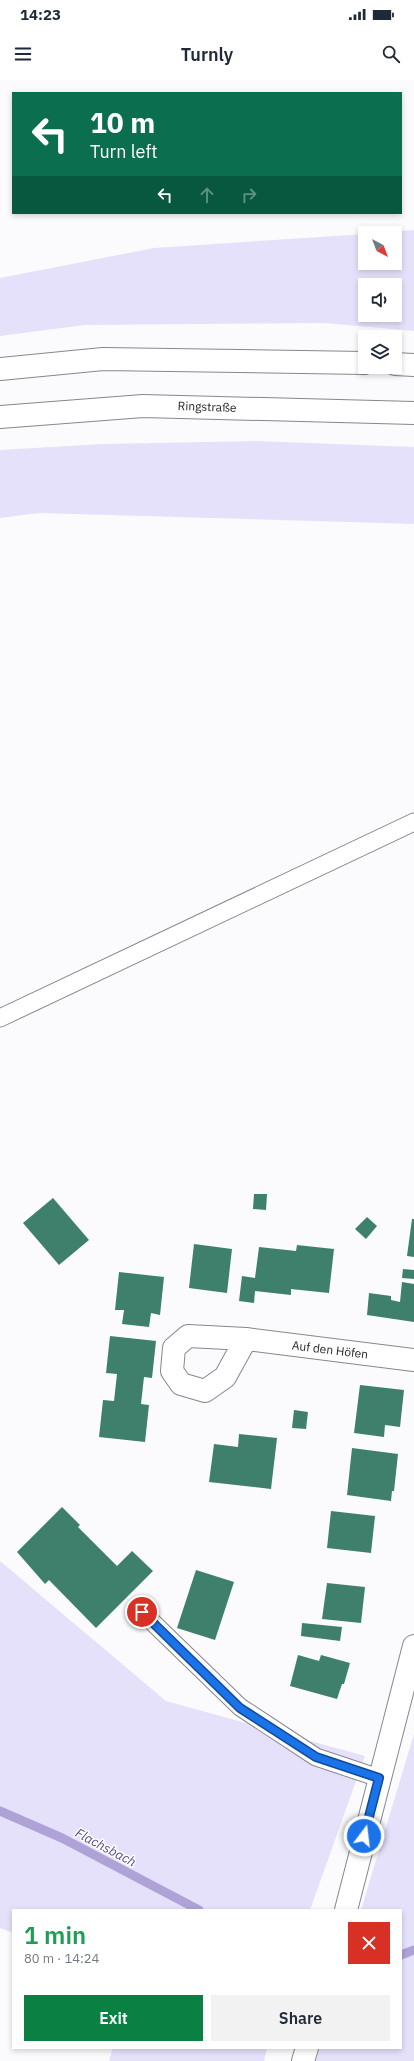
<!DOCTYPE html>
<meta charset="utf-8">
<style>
:root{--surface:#fff;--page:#f2f2f3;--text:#1f2937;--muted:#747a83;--accent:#0b8043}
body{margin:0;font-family:"IBM Plex Sans",sans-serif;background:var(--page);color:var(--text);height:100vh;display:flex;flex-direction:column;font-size:15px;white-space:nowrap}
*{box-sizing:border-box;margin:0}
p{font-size:13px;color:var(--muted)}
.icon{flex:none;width:22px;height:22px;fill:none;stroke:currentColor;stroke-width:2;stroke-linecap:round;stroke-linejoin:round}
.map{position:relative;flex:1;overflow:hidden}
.panel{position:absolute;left:12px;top:1829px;width:390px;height:140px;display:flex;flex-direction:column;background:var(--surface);border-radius:0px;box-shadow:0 2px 6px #0003}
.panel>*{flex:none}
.guide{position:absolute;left:12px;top:12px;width:390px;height:122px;border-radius:0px;box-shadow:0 2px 6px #0003;background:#0b6e4f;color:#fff;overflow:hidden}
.needle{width:26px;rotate:138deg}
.tools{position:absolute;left:358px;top:146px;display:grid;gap:8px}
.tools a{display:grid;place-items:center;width:44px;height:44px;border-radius:0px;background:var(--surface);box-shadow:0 2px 6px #0003;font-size:20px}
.pin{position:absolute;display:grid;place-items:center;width:34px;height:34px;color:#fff;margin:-17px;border:2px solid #fff;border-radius:50%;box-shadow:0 1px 4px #0007}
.me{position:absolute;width:44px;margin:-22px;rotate:15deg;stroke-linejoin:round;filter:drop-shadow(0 0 3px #0008)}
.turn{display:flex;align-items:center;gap:14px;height:84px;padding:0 12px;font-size:18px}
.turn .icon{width:52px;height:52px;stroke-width:2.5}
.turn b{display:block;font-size:28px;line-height:34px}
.lanes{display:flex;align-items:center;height:38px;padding:0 12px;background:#0003;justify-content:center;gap:20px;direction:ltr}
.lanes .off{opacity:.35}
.round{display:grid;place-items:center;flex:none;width:42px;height:42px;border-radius:0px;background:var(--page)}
.summary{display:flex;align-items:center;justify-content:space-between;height:68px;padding:0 12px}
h1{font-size:24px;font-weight:600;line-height:30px;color:#1e9e55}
.primary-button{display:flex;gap:8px;margin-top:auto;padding:8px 12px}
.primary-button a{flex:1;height:46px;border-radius:0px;background:var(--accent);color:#fff;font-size:16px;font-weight:600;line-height:46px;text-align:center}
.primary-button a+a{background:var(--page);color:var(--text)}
.status{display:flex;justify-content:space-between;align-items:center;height:28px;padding:0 20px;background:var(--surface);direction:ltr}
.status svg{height:11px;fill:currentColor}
header{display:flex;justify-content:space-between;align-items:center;height:52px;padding:0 12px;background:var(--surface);font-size:18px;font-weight:600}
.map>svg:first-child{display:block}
.green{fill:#e6e1fb;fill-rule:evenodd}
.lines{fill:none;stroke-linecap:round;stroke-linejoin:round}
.stream{stroke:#aea2d7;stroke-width:9}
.building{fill:#3e806c}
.lane-casing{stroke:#87868e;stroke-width:19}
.street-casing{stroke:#87868e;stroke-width:24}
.highway-casing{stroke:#87868e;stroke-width:24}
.lane{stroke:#fff;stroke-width:17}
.street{stroke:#fff;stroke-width:22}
.highway{stroke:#fff;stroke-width:22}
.route-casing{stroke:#114b97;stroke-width:10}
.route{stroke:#1a73e8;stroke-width:7}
.labels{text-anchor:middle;stroke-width:3;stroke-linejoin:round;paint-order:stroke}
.street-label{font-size:12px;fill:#1f1f22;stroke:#fff}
.water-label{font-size:13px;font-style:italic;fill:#5a4789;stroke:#fff}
</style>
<div class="status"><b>14:23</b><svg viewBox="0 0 49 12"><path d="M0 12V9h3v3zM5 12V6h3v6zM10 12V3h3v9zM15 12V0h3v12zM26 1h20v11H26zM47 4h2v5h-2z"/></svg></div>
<header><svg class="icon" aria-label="menu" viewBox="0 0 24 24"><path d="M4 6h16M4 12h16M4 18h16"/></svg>Turnly<svg class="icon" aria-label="search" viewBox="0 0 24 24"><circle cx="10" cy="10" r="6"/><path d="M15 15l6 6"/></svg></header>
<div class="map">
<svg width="414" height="1981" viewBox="0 0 414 1981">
<rect width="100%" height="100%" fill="#fbfbfe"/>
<!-- green -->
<g class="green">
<path d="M414,150V251L324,243L85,245L0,256V198L154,168L365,154V183H395V153H376ZM365,205H395V235H365Z"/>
<polygon points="257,361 414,367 414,444 39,433 0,438 0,370 102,364"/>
<polygon points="0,1481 166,1621 365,1676 310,1830 13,1830 13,1853 0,1848"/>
<polygon points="414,1654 414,1981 316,1981 320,1968 401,1968 401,1830 361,1830"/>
<polygon points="113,1968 267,1968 264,1981 109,1981"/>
</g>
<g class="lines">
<!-- stream -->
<g class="stream">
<polyline points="0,1731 62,1758 199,1830"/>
<polyline points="401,1875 414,1870"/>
</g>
</g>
<!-- building -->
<g class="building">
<polygon points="254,1114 267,1114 266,1130 253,1129"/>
<polygon points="53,1118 89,1160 59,1185 23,1143"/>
<polygon points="367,1137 377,1146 366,1159 355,1149"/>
<polygon points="412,1139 414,1139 414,1177 407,1176"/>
<polygon points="194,1164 232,1169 227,1213 189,1208"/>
<polygon points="297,1165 334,1169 329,1213 291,1209 291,1215 255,1211 254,1223 239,1221 242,1196 255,1198 259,1167 296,1171"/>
<polygon points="403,1189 414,1190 414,1199 402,1198"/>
<polygon points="119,1192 164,1197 160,1235 151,1233 149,1247 122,1244 124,1230 115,1230"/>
<polygon points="402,1202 414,1204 414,1242 367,1235 369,1213 391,1216 391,1220 400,1222"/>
<polygon points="110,1256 156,1261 152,1298 144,1297 141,1324 149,1325 145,1362 99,1357 103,1320 114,1321 117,1294 106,1293"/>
<polygon points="360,1305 404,1310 400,1347 385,1345 384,1357 354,1353"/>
<polygon points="294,1330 308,1332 306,1349 292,1348"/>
<polygon points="239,1354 277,1358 271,1409 209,1402 214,1364 238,1367"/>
<polygon points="352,1368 398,1374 394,1411 392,1411 391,1421 347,1415"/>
<polygon points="62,1427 80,1445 78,1447 117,1486 132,1471 153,1491 96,1548 49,1500 45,1504 17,1472"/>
<polygon points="331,1431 375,1436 371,1473 327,1468"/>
<polygon points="196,1490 234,1502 215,1560 177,1548"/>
<polygon points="327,1503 365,1507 361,1543 322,1539"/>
<polygon points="302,1543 342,1547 340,1561 301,1556"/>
<polygon points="298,1575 319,1581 321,1575 350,1583 344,1604 342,1604 337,1619 290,1606"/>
</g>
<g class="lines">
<!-- lane casing -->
<g class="lane-casing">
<g id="lane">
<polyline points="0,938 414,742"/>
<polyline points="142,1532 240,1627 316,1677 379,1698"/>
</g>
</g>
<!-- street casing -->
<g class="street-casing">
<g id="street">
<polyline points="246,1259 225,1297 205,1311 181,1304 172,1291 174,1268 188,1256 246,1259 414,1280"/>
<polyline points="346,1830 414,1566"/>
<polyline points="303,1981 307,1968"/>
</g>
</g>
<!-- highway casing -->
<g class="highway-casing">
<g id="highway">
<polyline points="395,284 414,285"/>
<polyline points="0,289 103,279 365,283"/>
<polyline points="0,337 143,326 414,333"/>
</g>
</g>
<!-- lane -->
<use href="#lane" class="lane"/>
<!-- street -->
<use href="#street" class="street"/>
<!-- highway -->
<use href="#highway" class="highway"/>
</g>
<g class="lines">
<!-- route casing -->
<g class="route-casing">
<polyline id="route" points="142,1532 240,1628 316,1677 379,1698 364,1756"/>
</g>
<!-- route -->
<use href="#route" class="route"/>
</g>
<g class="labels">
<!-- street labels -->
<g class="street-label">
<text transform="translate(207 327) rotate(2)" y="4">Ringstraße</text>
<text transform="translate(330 1270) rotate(7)" y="4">Auf den Höfen</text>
</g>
<!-- water labels -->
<g class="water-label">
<text transform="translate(106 1767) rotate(28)" y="5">Flachsbach</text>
</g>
</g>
</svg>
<div class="tools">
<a><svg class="needle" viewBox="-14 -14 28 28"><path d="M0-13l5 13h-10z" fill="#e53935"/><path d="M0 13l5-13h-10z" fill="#747a83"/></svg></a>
<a><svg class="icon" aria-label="sound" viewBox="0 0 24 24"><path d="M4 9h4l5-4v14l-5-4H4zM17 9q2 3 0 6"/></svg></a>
<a><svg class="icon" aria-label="layers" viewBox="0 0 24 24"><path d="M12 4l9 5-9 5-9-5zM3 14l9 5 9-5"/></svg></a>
</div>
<div class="pin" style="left:142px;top:1532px;background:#d93025"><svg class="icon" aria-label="arrive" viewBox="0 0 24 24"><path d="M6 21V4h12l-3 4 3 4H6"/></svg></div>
<svg class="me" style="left:364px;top:1756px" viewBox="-20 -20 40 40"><circle r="17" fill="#1a73e8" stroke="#fff" stroke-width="3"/><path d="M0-11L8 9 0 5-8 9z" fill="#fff"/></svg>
<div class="guide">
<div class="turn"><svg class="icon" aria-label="left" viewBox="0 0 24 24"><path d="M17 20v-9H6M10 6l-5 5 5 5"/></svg><div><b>10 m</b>Turn left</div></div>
<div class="lanes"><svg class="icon" aria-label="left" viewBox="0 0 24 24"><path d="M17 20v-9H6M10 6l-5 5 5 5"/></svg><svg class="icon off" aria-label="ahead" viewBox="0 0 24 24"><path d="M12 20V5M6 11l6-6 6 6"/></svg><svg class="icon off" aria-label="right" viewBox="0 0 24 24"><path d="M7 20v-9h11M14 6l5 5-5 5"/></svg></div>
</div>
<section class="panel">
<div class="summary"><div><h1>1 min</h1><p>80 m · 14:24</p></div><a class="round" style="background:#d93025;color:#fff"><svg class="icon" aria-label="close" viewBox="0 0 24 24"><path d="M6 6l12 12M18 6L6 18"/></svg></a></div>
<div class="primary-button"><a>Exit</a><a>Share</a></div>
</section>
</div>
